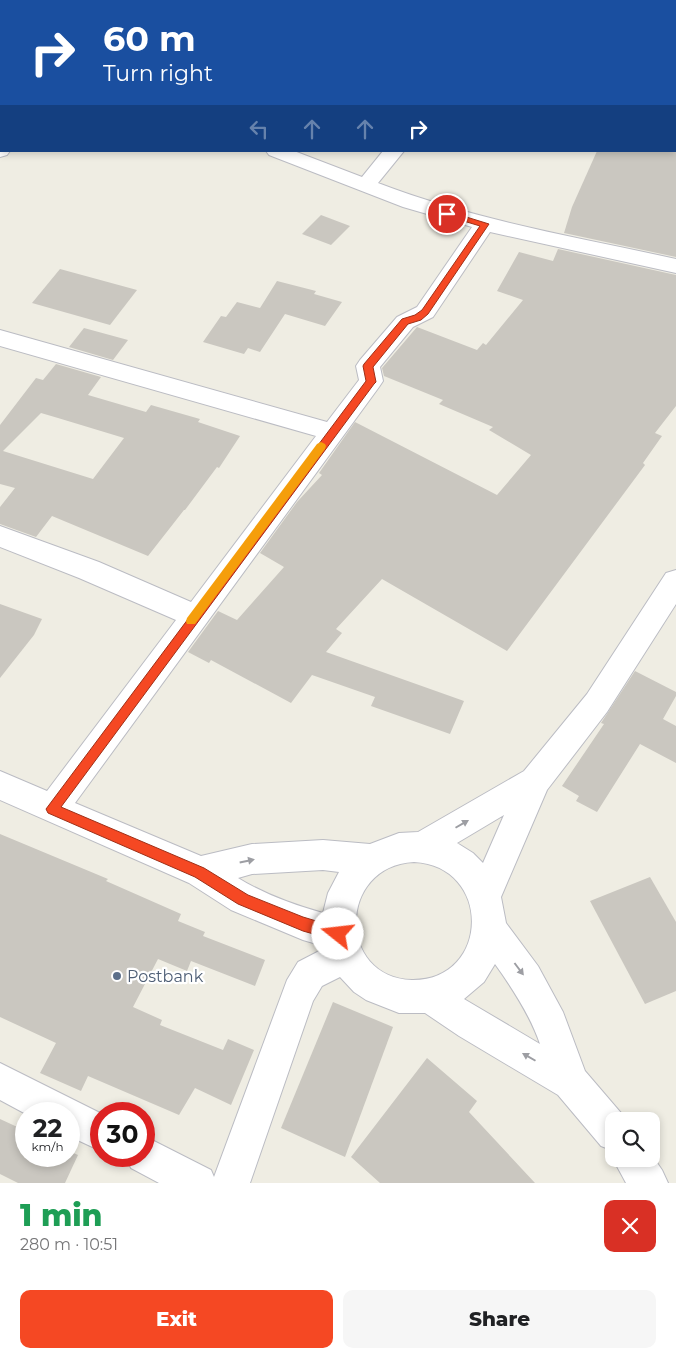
<!DOCTYPE html>
<meta charset="utf-8">
<style>
:root{--surface:#fff;--page:#f6f6f6;--text:#202124;--muted:#757577;--accent:#f54823}
body{margin:0;font-family:Montserrat,sans-serif;background:var(--page);color:var(--text);height:100vh;display:flex;flex-direction:column;font-size:19px;white-space:nowrap}
*{box-sizing:border-box;margin:0}
p{font-size:16px;color:var(--muted)}
.icon{flex:none;width:28px;height:28px;fill:none;stroke:currentColor;stroke-width:2;stroke-linecap:round;stroke-linejoin:round}
.map{position:relative;height:1183px;overflow:hidden}
.side{display:flex;flex-direction:column;background:var(--surface);flex:1}
.side>*{flex:none}
.banner{position:absolute;left:0px;top:0px;width:676px;height:152px;box-shadow:0 2px 8px #0003;background:#1a4fa0;color:#fff;overflow:hidden}
.buttons{position:absolute;left:605px;top:1112px;display:grid;gap:10px}
.buttons a{display:grid;place-items:center;width:55px;height:55px;border-radius:10px;background:var(--surface);box-shadow:0 2px 8px #0003;font-size:25px}
.speed{position:absolute;left:15px;top:1102px;display:flex;gap:10px;font-size:25px;font-weight:700;text-align:center}
.speed>*{display:grid;place-content:center;width:65px;height:65px;border-radius:50%;background:var(--surface);box-shadow:0 2px 8px #0003;line-height:1}
.speed small{font-size:12px;font-weight:400}
.speed .limit{border:8px solid #d22;background:#fff;color:#111}
.pin{position:absolute;display:grid;place-items:center;width:42px;height:42px;color:#fff;margin:-21px;border:2px solid #fff;border-radius:50%;box-shadow:0 1px 5px #0007}
.me{position:absolute;width:55px;margin:-28px;rotate:286deg;stroke-linejoin:round;filter:drop-shadow(0 0 4px #0008)}
.turn{display:flex;align-items:center;gap:18px;height:105px;padding:0 20px;font-size:22px}
.turn .icon{width:65px;height:65px;stroke-width:2.5}
.turn b{display:block;font-size:35px;line-height:42px}
.lanes{display:flex;align-items:center;height:48px;padding:0 20px;background:#0003;justify-content:center;gap:25px;direction:ltr}
.lanes .off{opacity:.35}
.round{display:grid;place-items:center;flex:none;width:52px;height:52px;border-radius:10px;background:var(--page)}
.headline{display:flex;align-items:center;justify-content:space-between;height:85px;padding:0 20px}
h1{font-size:30px;font-weight:800;line-height:38px;color:#1e9e55}
.primary-button{display:flex;gap:10px;margin-top:auto;padding:10px 20px}
.primary-button a{flex:1;height:58px;border-radius:10px;background:var(--accent);color:#fff;font-size:20px;font-weight:800;line-height:58px;text-align:center}
.primary-button a+a{background:var(--page);color:var(--text)}
.map>svg:first-child{display:block}
.building{fill:#cac7c0;fill-rule:evenodd}
.lines{fill:none;stroke-linecap:round;stroke-linejoin:round}
.minor-casing{stroke:#bbbcc3;stroke-width:2}
.minor{fill:#fff;fill-rule:evenodd}
.oneway{fill:#9d9ea3}
.route{fill:#f54823;stroke:#9f2f17}
.slow{fill:#f59e0b}
.service-dot{fill:#5c6f8a;stroke:#fff;stroke-width:2}
.labels{text-anchor:middle;stroke-width:4.5;stroke-linejoin:round;paint-order:stroke}
.near-service-label{font-size:16px;fill:#4e5e75;stroke:#fff;text-anchor:start}
</style>
<div class="map">
<svg width="676" height="1183" viewBox="0 0 676 1183">
<rect width="100%" height="100%" fill="#efede3"/>
<!-- building -->
<g class="building">
<polygon points="597,151 676,151 676,257 564,233 572,207"/>
<polygon points="321,215 350,226 331,245 302,234"/>
<polygon points="558,249 676,275 676,406 655,433 662,436 643,463 645,465 507,651 382,579 336,629 342,633 326,652 464,701 450,734 371,706 375,697 312,675 291,703 211,660 209,663 188,652 218,611 237,620 284,567 260,553 297,502 322,475 319,473 355,422 497,495 531,455 489,430 493,427 439,404 443,400 384,376 382,368 417,327 477,350 483,343 486,345 523,300 497,291 519,252 553,261"/>
<polygon points="60,269 137,290 110,325 32,303"/>
<polygon points="277,281 316,291 314,294 342,302 325,326 285,314 260,352 248,348 244,354 203,342 221,316 226,317 237,302 260,308"/>
<polygon points="84,328 128,340 113,360 69,347"/>
<path d="M56,364L101,377L88,395L146,412L151,405L200,419L198,422L240,436L219,468L217,467L185,510H184L148,556L52,516L36,537L0,524V507L15,488L0,484V425L36,378L43,380ZM41,413L58,418L124,438L93,479L3,451Z"/>
<polygon points="0,604 42,619 34,635 0,678"/>
<polygon points="635,671 676,692 676,696 663,719 676,726 676,763 640,744 597,812 576,801 579,796 562,786 604,724 601,723"/>
<polygon points="0,834 108,879 106,881 181,914 178,921 205,932 203,936 265,960 255,986 191,961 187,971 158,959 133,1007 162,1020 160,1025 223,1050 228,1039 254,1050 231,1105 195,1088 179,1115 88,1076 81,1091 40,1073 56,1043 0,1017"/>
<polygon points="650,877 676,922 676,991 645,1004 590,901"/>
<polygon points="333,1002 393,1027 345,1157 281,1128"/>
<polygon points="427,1058 477,1101 469,1112 535,1183 380,1183 351,1157"/>
<polygon points="0,1119 26,1131 26,1156 69,1156 69,1151 78,1155 65,1183 18,1183 0,1174"/>
</g>
<g class="lines">
<!-- minor casing -->
<g class="minor-casing">
<g id="minor">
<rect x="0" y="58" width="1" height="11"/>
<rect x="675" y="63" width="1" height="10"/>
<polygon points="0,143 1,151 10,151 7,155 0,157"/>
<path d="M266,151H294L362,177L383,151H404L378,183C474,220 576,237 676,259V273L490,232L433,317L413,327L380,367L383,381L379,387L75,803L201,856L252,844L323,840L370,844L399,833L418,832L524,771L587,694L666,573L676,570V604L607,712L547,790L501,897L506,923L538,966L563,1012L585,1071L627,1120L614,1121V1151L601,1146L558,1095L459,1036L425,1013H399L366,1000L354,992L340,977L322,986L313,1001L250,1183H159L131,1168L126,1156H144V1136L211,1170L214,1177L287,980L298,962L327,947L303,940L231,910L189,883L0,800V771L47,791L176,620L79,578L0,547V526L99,562L191,602L316,436L0,346V330L327,422L359,380L356,366L360,360L397,317L417,307L472,227L403,207L269,155ZM504,815L483,863L473,853L457,843ZM414,862C493,866 490,981 412,980C337,978 337,866 414,862ZM323,870L339,872L328,893L323,913C294,905 264,894 238,878L252,874ZM495,964C513,989 530,1015 540,1044L464,999L484,982Z"/>
<polygon points="0,1063 102,1114 101,1151 69,1136 69,1114 26,1114 0,1100"/>
<polygon points="651,1154 662,1170 668,1183 626,1183 613,1159 651,1159"/>
</g>
</g>
<!-- minor -->
<use href="#minor" class="minor"/>
</g>
<!-- one-way arrows -->
<defs><path id="oneway-solid" d="M-6-.8H1V-3.2L6.5 0L1 3.2V.8H-6Z" transform="scale(1.25)"/></defs>
<g class="oneway">
<use href="#oneway-solid" transform="translate(462 824) rotate(-30)"/>
<use href="#oneway-solid" transform="translate(247 861) rotate(-12)"/>
<use href="#oneway-solid" transform="translate(519 969) rotate(53)"/>
<use href="#oneway-solid" transform="translate(529 1057) rotate(-150)"/>
</g>
<!-- route -->
<polygon class="route" points="447,211 489,224 428,314 421,320 408,324 373,367 376,382 374,384 61,807 204,868 248,895 303,917 343,929 345,934 343,939 338,941 303,931 238,904 195,877 48,813 46,809 366,381 363,366 364,364 402,319 415,315 422,310 480,226 444,215 443,214"/>
<!-- slow -->
<polygon class="slow" points="321,442 325,444 326,446 325,449 195,624 187,624 186,621 187,618 317,444"/>
<!-- markers -->
<circle class="service-dot" cx="117" cy="976" r="5"/>
<g class="labels">
<!-- near-service labels -->
<g class="near-service-label">
<text x="127" y="982">Postbank</text>
</g>
</g>
</svg>
<div class="buttons">
<a><svg class="icon" aria-label="search" viewBox="0 0 24 24"><circle cx="10" cy="10" r="6"/><path d="M15 15l6 6"/></svg></a>
</div>
<div class="speed"><div>22<small>km/h</small></div><div class="limit">30</div></div>
<div class="pin" style="left:447px;top:214px;background:#d93025"><svg class="icon" aria-label="arrive" viewBox="0 0 24 24"><path d="M6 21V4h12l-3 4 3 4H6"/></svg></div>
<svg class="me" style="left:338px;top:934px" viewBox="-20 -20 40 40"><circle r="19" fill="#fff"/><path d="M0-13L10 11 0 6-10 11z" fill="#f54823"/></svg>
<div class="banner">
<div class="turn"><svg class="icon" aria-label="right" viewBox="0 0 24 24"><path d="M7 20v-9h11M14 6l5 5-5 5"/></svg><div><b>60 m</b>Turn right</div></div>
<div class="lanes"><svg class="icon off" aria-label="left" viewBox="0 0 24 24"><path d="M17 20v-9H6M10 6l-5 5 5 5"/></svg><svg class="icon off" aria-label="ahead" viewBox="0 0 24 24"><path d="M12 20V5M6 11l6-6 6 6"/></svg><svg class="icon off" aria-label="ahead" viewBox="0 0 24 24"><path d="M12 20V5M6 11l6-6 6 6"/></svg><svg class="icon" aria-label="right" viewBox="0 0 24 24"><path d="M7 20v-9h11M14 6l5 5-5 5"/></svg></div>
</div>
</div>
<section class="side">
<div class="headline"><div><h1>1 min</h1><p>280 m · 10:51</p></div><a class="round" style="background:#d93025;color:#fff"><svg class="icon" aria-label="close" viewBox="0 0 24 24"><path d="M6 6l12 12M18 6L6 18"/></svg></a></div>
<div class="primary-button"><a>Exit</a><a>Share</a></div>
</section>
